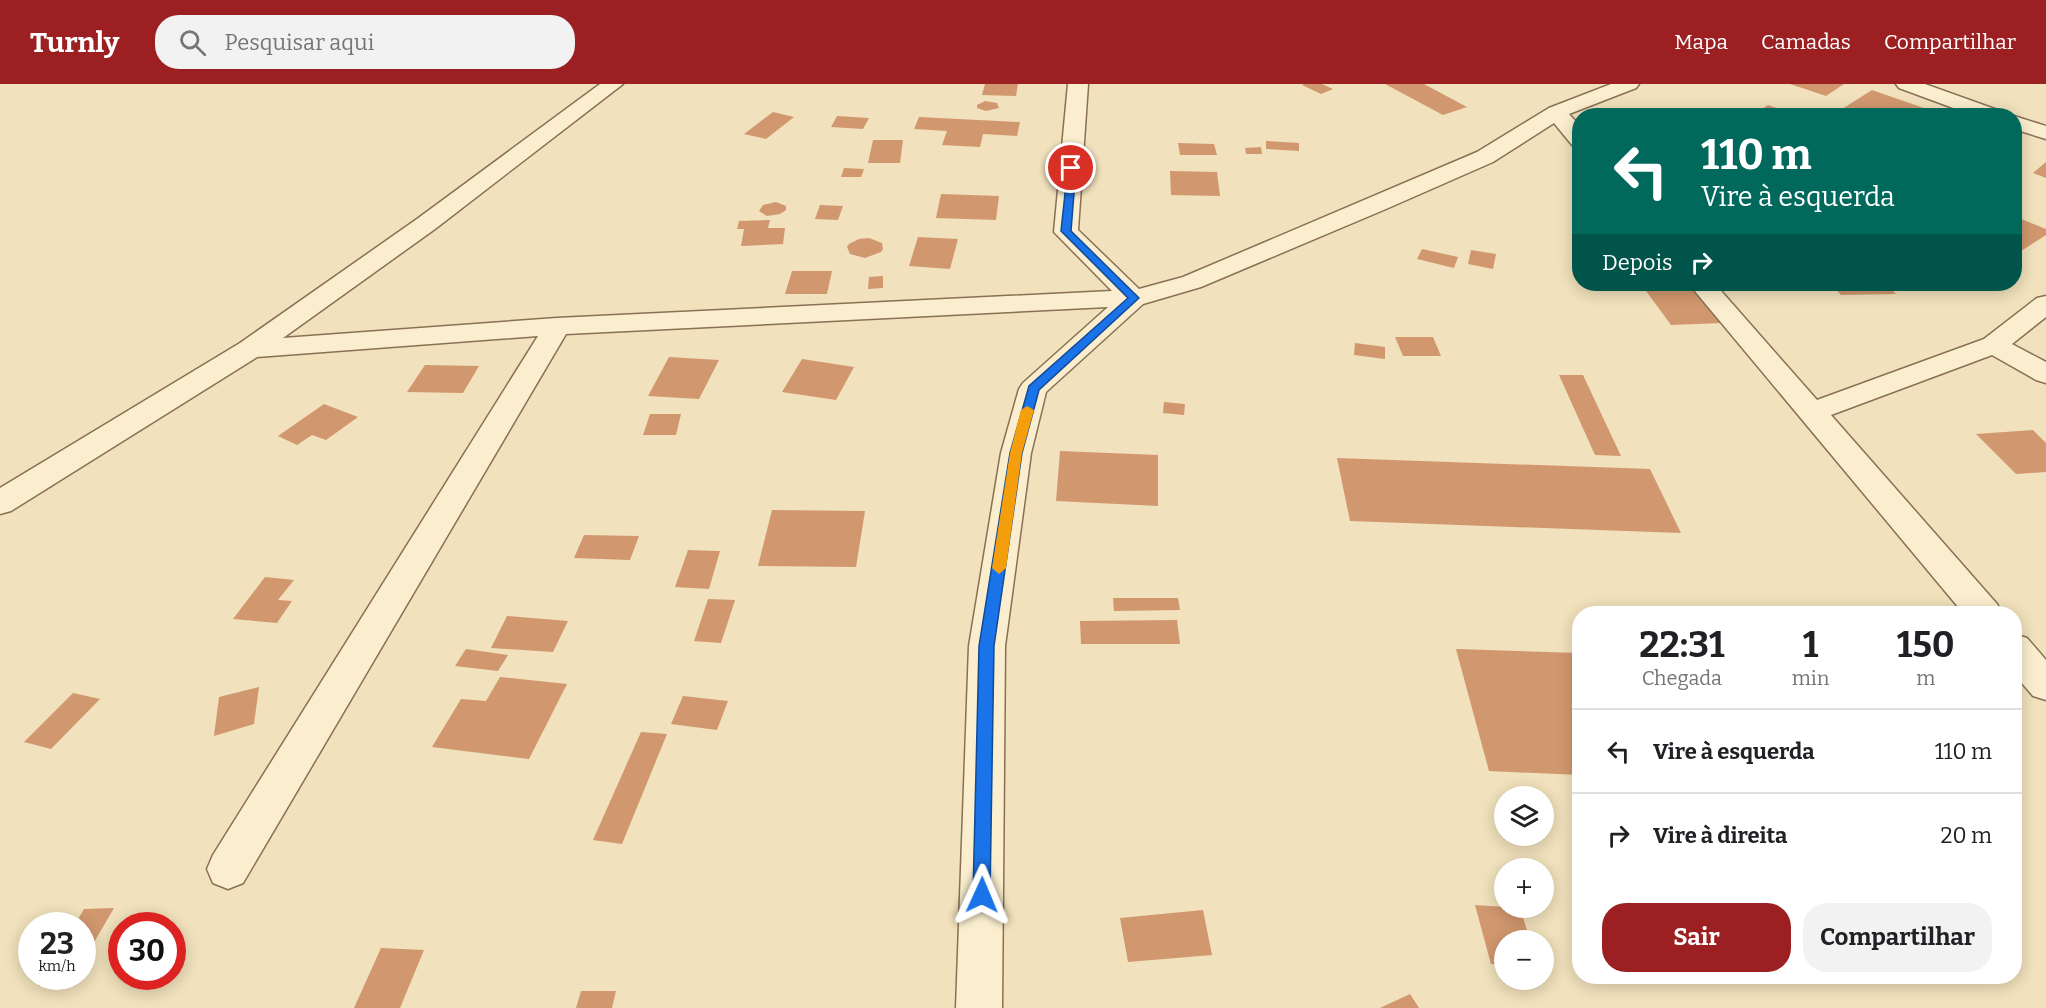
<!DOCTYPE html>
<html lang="pt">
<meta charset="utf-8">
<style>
:root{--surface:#fff;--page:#f2f2f2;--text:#202124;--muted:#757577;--line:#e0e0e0;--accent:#9c2022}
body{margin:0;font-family:Bitter,serif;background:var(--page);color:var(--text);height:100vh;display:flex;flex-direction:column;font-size:22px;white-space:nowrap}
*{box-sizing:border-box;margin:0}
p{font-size:20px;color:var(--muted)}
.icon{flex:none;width:33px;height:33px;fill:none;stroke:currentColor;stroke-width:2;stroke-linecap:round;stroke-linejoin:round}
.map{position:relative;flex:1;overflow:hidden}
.drawer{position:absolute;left:1572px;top:522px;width:450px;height:378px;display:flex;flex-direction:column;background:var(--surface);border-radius:24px;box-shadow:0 3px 15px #0003}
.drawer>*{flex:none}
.hud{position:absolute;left:1572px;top:24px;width:450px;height:183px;border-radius:24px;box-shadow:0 3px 15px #0003;background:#00695c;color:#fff;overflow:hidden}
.fabs{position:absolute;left:1494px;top:702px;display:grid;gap:12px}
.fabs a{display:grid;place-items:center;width:60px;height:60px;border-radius:50%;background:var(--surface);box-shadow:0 3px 15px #0003;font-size:30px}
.speed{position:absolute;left:18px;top:828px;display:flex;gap:12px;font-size:30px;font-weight:700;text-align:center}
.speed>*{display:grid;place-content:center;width:78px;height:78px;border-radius:50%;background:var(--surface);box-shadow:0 3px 15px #0003;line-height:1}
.speed small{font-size:15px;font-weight:400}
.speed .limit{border:9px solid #d22;background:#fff;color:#111}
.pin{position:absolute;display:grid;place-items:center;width:51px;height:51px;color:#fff;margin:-26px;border:3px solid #fff;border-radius:50%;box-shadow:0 2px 6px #0007}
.me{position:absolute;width:66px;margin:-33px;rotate:1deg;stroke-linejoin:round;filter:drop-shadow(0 0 4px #0008)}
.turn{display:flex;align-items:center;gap:21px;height:126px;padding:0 30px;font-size:27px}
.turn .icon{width:78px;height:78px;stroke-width:2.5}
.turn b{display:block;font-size:42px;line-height:51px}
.then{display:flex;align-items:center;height:57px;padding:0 30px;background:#0003;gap:12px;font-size:22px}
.eta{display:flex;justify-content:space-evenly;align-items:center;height:102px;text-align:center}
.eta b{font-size:36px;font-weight:700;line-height:42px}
.primary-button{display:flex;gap:12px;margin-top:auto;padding:12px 30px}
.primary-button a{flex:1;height:69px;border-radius:24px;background:var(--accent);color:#fff;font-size:24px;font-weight:700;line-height:69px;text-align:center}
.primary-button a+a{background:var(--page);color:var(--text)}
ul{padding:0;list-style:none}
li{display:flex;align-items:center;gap:18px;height:84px;padding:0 30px;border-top:2px solid var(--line)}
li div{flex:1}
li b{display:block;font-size:22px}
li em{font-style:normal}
header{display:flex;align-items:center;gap:36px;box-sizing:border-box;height:84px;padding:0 30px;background:var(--accent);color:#fff}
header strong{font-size:28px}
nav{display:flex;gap:33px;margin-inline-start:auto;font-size:21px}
.search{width:420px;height:54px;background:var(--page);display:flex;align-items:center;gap:15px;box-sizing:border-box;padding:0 21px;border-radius:24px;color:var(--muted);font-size:22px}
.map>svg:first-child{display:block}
.building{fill:#d1986f}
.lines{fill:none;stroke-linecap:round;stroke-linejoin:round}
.minor-casing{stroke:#897054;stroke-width:3}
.minor{fill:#fbeecf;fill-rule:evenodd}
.route{fill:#1a73e8;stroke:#114b97;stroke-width:1.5}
.slow{fill:#f59e0b}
</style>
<header>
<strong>Turnly</strong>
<div class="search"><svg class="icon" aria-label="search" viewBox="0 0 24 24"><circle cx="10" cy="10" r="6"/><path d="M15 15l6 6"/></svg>Pesquisar aqui</div>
<nav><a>Mapa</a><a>Camadas</a><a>Compartilhar</a></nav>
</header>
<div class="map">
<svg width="2046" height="924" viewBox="0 0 2046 924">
<rect width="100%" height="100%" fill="#f1e1bc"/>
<!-- building -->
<g class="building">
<polygon points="985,0 1018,0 1016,12 982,11"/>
<polygon points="1304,0 1322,0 1333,5 1321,10 1302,1"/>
<polygon points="1385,0 1424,0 1467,23 1443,31"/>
<polygon points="1790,0 1844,0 1826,12"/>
<polygon points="1872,6 1941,30 1938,32 1860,32 1842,25"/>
<polygon points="985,17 997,19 999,24 986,27 977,24 977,21"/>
<polygon points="1768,21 1796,31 1796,32 1763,32 1756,29"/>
<polygon points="773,28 794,33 766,55 744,50"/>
<polygon points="837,32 869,34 863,45 831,43"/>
<polygon points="919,33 1020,38 1017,52 983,50 980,63 942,61 947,47 914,45"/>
<polygon points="873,56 903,56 900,79 868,79"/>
<polygon points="1266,57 1299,59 1299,67 1266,65"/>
<polygon points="1178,59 1214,60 1217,71 1180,71"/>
<polygon points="1261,63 1262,70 1246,70 1245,64"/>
<polygon points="2046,78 2046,94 2033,89"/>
<polygon points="844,84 864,85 861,93 841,93"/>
<polygon points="1170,87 1217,88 1220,112 1171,111"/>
<polygon points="941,110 999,112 996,136 936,134"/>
<polygon points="776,118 786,122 786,126 780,130 767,132 759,127 763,121"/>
<polygon points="820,121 843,122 838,136 815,135"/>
<polygon points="2014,132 2046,145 2046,151 2021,167 2014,164"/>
<polygon points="770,136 768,144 785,144 783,160 741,162 744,145 737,145 739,137"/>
<polygon points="918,153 958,155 950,185 909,182"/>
<polygon points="869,154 882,159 883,165 881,168 865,174 850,170 847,163 849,160 859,155"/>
<polygon points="1422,165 1458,173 1454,184 1417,175"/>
<polygon points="1471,166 1496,170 1493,185 1468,180"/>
<polygon points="792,187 832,187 827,210 785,210"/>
<polygon points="883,192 883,204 868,205 869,193"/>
<polygon points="1641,200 1691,200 1723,239 1671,241"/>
<polygon points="1845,200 1886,200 1896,210 1841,211 1832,201 1846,201"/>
<polygon points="1395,253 1433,253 1441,272 1403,272"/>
<polygon points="1355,259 1385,263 1385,275 1354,271"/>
<polygon points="669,273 719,276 699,315 648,312"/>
<polygon points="802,275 854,283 836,316 782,308"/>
<polygon points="425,281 479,282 463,309 407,308"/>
<polygon points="1559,291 1583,291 1621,372 1595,371"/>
<polygon points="1164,318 1185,320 1184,331 1163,329"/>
<polygon points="324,320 358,333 326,356 312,351 297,361 278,352"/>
<polygon points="650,330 681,330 676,351 643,351"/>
<polygon points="2033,346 2046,359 2046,388 2016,390 1976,350"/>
<polygon points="1060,367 1158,371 1158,422 1056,417"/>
<polygon points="1337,374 1650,385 1681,449 1350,437"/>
<polygon points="772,426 865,427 856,483 758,482"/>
<polygon points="584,451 639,452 630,476 574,474"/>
<polygon points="688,466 720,467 709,505 675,503"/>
<polygon points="265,493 294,496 278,516 292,517 277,539 233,535"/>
<polygon points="1113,514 1178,514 1180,526 1114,527"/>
<polygon points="708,515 735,516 721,559 694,557"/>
<polygon points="507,532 568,537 553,568 491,564"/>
<polygon points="1177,536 1180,560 1081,560 1080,537"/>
<polygon points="466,565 508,571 498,587 455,582"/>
<polygon points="1456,565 1577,569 1580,575 1580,691 1489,687"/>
<polygon points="500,593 567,600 529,675 432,663 461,615 486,617"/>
<polygon points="259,603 254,640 214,652 219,613"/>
<polygon points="73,609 100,615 51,665 24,658"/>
<polygon points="683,612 728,617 717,646 671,640"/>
<polygon points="641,648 667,650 622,760 593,756"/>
<polygon points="1475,821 1520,824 1530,856 1504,856 1504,881 1491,880"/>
<polygon points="114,824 82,879 82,842 74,842 84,825"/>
<polygon points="1203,826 1212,871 1128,878 1120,834"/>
<polygon points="381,864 424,866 400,924 354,924"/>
<polygon points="44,892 75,892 70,902 38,902"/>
<polygon points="581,907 616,907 612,924 576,924"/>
<polygon points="1410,910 1419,924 1380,924"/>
</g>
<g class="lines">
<!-- minor casing -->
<g class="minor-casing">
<g id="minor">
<polygon points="600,0 623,0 435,145 283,254 557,234 1112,207 1054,148 1068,0 1088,0 1078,146 1139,205 1183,193 1477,68 1549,24 1611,0 1639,0 1636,4 1569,30 1580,42 1580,62 1572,61 1554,39 1493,78 1386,125 1201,203 1143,220 1046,308 1031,369 1005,562 1002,924 956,924 969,562 1001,369 1019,305 1023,299 1108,223 566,250 243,799 228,805 213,799 207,785 213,771 538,252 257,273 11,427 0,430 0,404 240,259 417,135"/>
<polygon points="1896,0 1925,0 2003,28 2006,32 1975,32 1899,4"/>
<polygon points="2014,32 2046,42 2046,55 2014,45"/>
<polygon points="1689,200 1715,200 1817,316 1984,255 2037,214 2046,212 2046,233 2012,260 2046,278 2046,299 2036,296 1992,271 1831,331 1997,520 2002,530 1964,530"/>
<polygon points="2014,550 2027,554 2046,576 2046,616 2033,612 2014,590"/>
</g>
</g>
<!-- minor -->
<use href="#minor" class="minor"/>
</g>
<!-- route -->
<polygon class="route" points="1068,82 1076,84 1071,147 1139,214 1039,306 1022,369 994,562 990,811 988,817 982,819 975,817 973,811 979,562 1010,369 1029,302 1128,214 1061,147"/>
<!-- slow -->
<polygon class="slow" points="1027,322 1034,326 1022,369 1006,484 999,490 992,484 1010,369 1021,326"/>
</svg>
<div class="fabs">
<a><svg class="icon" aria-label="layers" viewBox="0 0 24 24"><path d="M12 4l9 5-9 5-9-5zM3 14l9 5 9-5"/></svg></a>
<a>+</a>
<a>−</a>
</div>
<div class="speed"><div>23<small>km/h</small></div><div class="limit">30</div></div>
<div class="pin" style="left:1071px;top:84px;background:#d93025"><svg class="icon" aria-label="arrive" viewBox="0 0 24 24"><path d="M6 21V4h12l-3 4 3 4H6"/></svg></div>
<svg class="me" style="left:982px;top:811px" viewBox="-20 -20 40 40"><path d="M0-17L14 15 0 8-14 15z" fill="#1a73e8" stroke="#fff" stroke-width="4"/></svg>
<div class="hud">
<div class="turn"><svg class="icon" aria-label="left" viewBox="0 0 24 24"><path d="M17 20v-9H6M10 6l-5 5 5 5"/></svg><div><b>110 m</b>Vire à esquerda</div></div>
<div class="then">Depois<svg class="icon" aria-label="right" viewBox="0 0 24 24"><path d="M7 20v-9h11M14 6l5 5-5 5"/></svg></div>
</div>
<section class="drawer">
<div class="eta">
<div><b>22:31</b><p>Chegada</p></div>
<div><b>1</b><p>min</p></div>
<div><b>150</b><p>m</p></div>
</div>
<ul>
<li><svg class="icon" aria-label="left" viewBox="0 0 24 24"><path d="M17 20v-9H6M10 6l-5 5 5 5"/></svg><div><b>Vire à esquerda</b></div><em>110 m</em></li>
<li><svg class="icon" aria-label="right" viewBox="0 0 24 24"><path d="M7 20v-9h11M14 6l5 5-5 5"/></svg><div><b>Vire à direita</b></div><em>20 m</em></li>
</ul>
<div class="primary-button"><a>Sair</a><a>Compartilhar</a></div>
</section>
</div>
